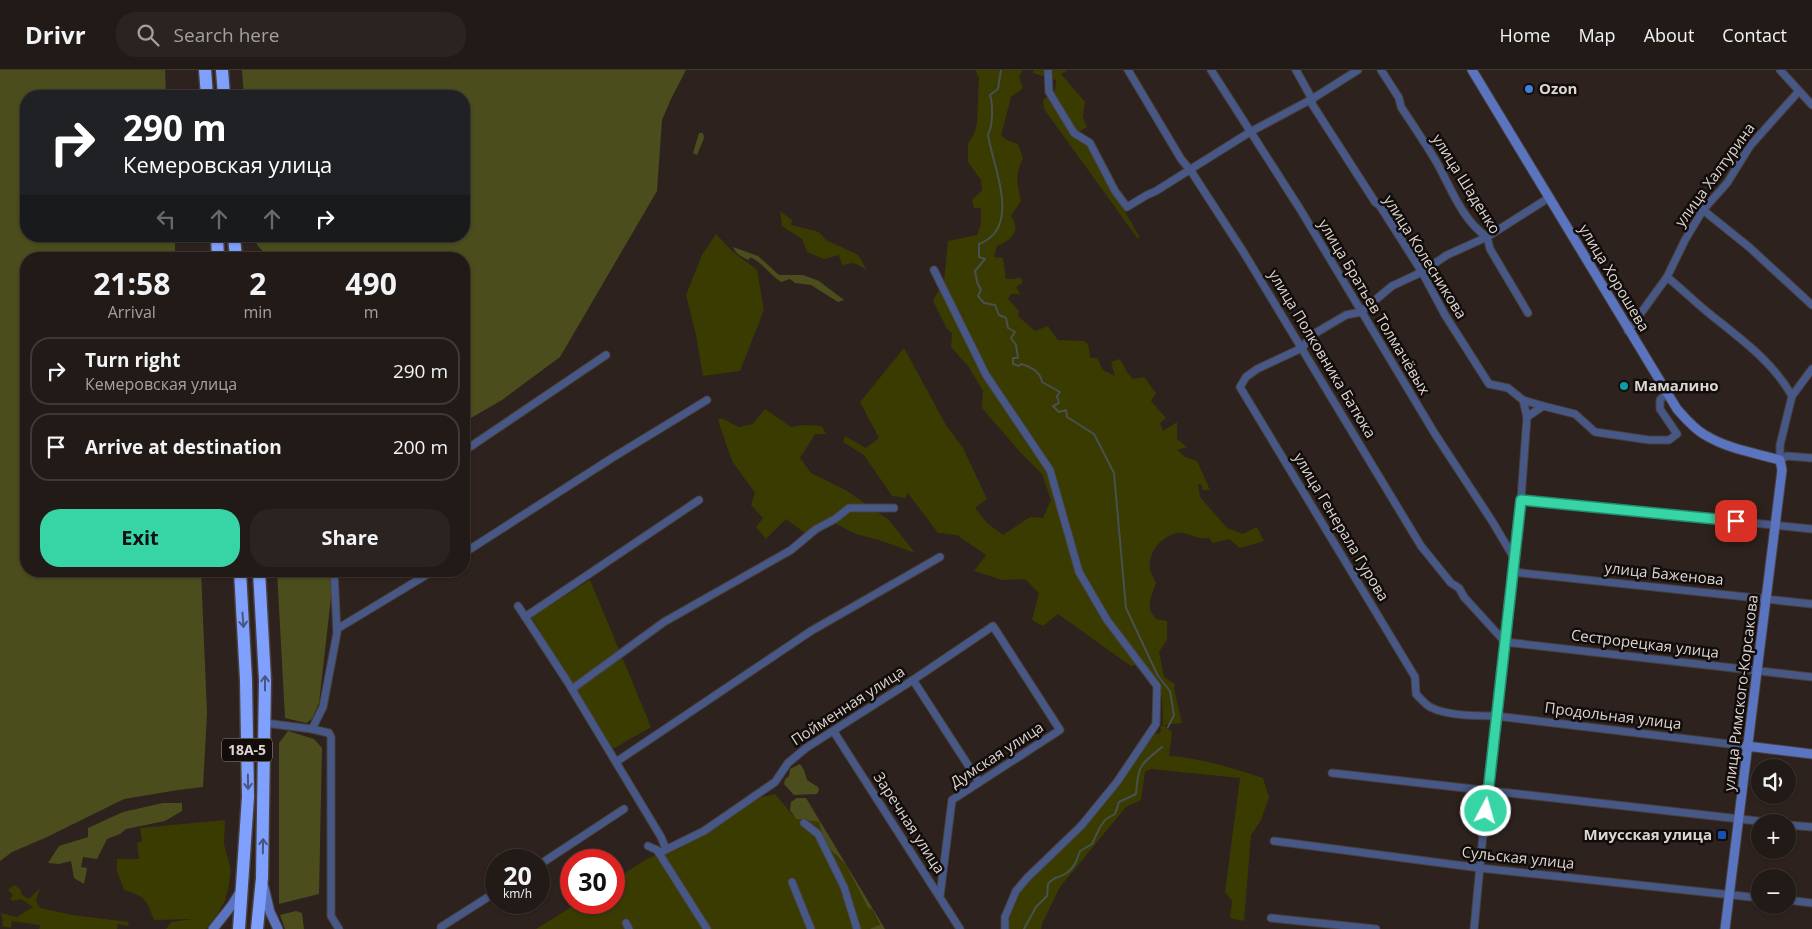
<!DOCTYPE html>
<meta charset="utf-8">
<style>
:root{--surface:#221a16;--page:#2a231f;--text:#f1f3f6;--muted:#a2a1a1;--line:#3f3835;--accent:#37d4a6}
body{margin:0;font-family:"Open Sans",sans-serif;background:var(--page);color:var(--text);height:100vh;display:flex;flex-direction:column;font-size:19px;white-space:nowrap}
*{box-sizing:border-box;margin:0}
p{font-size:16px;color:var(--muted)}
.icon{flex:none;width:28px;height:28px;fill:none;stroke:currentColor;stroke-width:2;stroke-linecap:round;stroke-linejoin:round}
.map{position:relative;flex:1;overflow:hidden}
.drawer{position:absolute;left:20px;top:182px;width:450px;height:325px;display:flex;flex-direction:column;background:var(--surface);border-radius:20px;box-shadow:0 1px 4px #0004,0 0 0 1px var(--line)}
.drawer>*{flex:none}
.banner{position:absolute;left:20px;top:20px;width:450px;height:152px;border-radius:20px;box-shadow:0 1px 4px #0004,0 0 0 1px var(--line);background:#202124;color:#fff;overflow:hidden}
.controls{position:absolute;left:1751px;top:689px;display:grid;gap:10px}
.controls a{display:grid;place-items:center;width:45px;height:45px;border-radius:50%;background:var(--surface);box-shadow:0 1px 4px #0004,0 0 0 1px var(--line);font-size:25px}
.speed{position:absolute;left:485px;top:779px;display:flex;gap:10px;font-size:25px;font-weight:700;text-align:center}
.speed>*{display:grid;place-content:center;width:65px;height:65px;border-radius:50%;background:var(--surface);box-shadow:0 1px 4px #0004,0 0 0 1px var(--line);line-height:1}
.speed small{font-size:12px;font-weight:400}
.speed .limit{border:8px solid #d22;background:#fff;color:#111}
.pin{position:absolute;display:grid;place-items:center;width:42px;height:42px;color:#fff;margin:-21px;border-radius:10px;box-shadow:0 2px 8px #0006}
.me{position:absolute;width:55px;margin:-28px;rotate:6deg;stroke-linejoin:round;filter:drop-shadow(0 0 4px #0008)}
.turn{display:flex;align-items:center;gap:18px;height:105px;padding:0 20px;font-size:22px}
.turn .icon{width:65px;height:65px;stroke-width:2.5}
.turn b{display:block;font-size:35px;line-height:42px}
.lanes{display:flex;align-items:center;height:48px;padding:0 20px;background:#0003;justify-content:center;gap:25px;direction:ltr}
.lanes .off{opacity:.35}
.eta{display:flex;justify-content:space-evenly;align-items:center;height:85px;text-align:center}
.eta b{font-size:30px;font-weight:700;line-height:35px}
.cta{display:flex;gap:10px;margin-top:auto;padding:10px 20px}
.cta a{flex:1;height:58px;border-radius:20px;background:var(--accent);color:#111;font-size:20px;font-weight:700;line-height:58px;text-align:center}
.cta a+a{background:var(--page);color:var(--text)}
ul{padding:0;list-style:none}
li{display:flex;align-items:center;gap:15px;height:68px;margin:0 10px 8px;padding:0 10px;border:2px solid var(--line);border-radius:20px}
li div{flex:1}
li b{display:block;font-size:19px}
li em{font-style:normal}
header{display:flex;align-items:center;gap:30px;box-sizing:border-box;height:70px;padding:0 25px;background:var(--surface);border-bottom:1px solid var(--line)}
header strong{font-size:24px}
nav{display:flex;gap:28px;margin-inline-start:auto;font-size:18px}
.search{width:350px;height:45px;background:var(--page);display:flex;align-items:center;gap:12px;box-sizing:border-box;padding:0 18px;border-radius:20px;color:var(--muted);font-size:19px}
.map>svg:first-child{display:block}
.green{fill:#3a3b00}
.forest{fill:#4c4d1c}
.lines{fill:none;stroke-linecap:round;stroke-linejoin:round}
.stream{stroke:#485151;stroke-width:2}
.street-casing{stroke:#493f3b;stroke-width:9}
.secondary-casing{stroke:#493f3b;stroke-width:11}
.highway-casing{stroke:#493f3b;stroke-width:15}
.street{stroke:#475887;stroke-width:7}
.secondary{stroke:#5a74bf;stroke-width:9}
.highway{stroke:#7fa0fd;stroke-width:12}
.oneway{stroke:#485684}
.route-casing{stroke:#248a6c;stroke-width:12}
.route{stroke:#37d4a6;stroke-width:9}
.shop-dot{fill:#3f7fe0;stroke:#120d0b;stroke-width:2}
.culture-dot{fill:#0f9aa8;stroke:#120d0b;stroke-width:2}
.transit-dot{fill:#1a4fb4;stroke:#120d0b;stroke-width:2}
.labels{text-anchor:middle;stroke-width:5;stroke-linejoin:round;paint-order:stroke}
.shield{fill:#120d0b;stroke:#9f9996;stroke-width:1}
.shield-label{font-size:14px;font-weight:bold;fill:#dcd5d2}
.poi-label{font-size:15px;font-weight:bold;fill:#dcd5d2;stroke:#120d0b;text-anchor:start}
.street-label{font-size:15px;fill:#dcd5d2;stroke:#120d0b}
</style>
<header>
<strong>Drivr</strong>
<div class="search"><svg class="icon" aria-label="search" viewBox="0 0 24 24"><circle cx="10" cy="10" r="6"/><path d="M15 15l6 6"/></svg>Search here</div>
<nav><a>Home</a><a>Map</a><a>About</a><a>Contact</a></nav>
</header>
<div class="map">
<svg width="1812" height="859" viewBox="0 0 1812 859">
<rect width="100%" height="100%" fill="#2d221e"/>
<!-- green -->
<g class="green">
<path d="M975,0H1023L1019,7L1023,18L1011,27L1001,65L1007,70L1018,74L1023,88C1015,105 1017,112 1021,131L1011,146C1022,162 1011,170 997,176L994,187L1003,188L1006,209H1015L1020,207L1023,212L1016,217L1020,224H1011L1008,229L1019,241L1018,246L1035,261L1048,256L1058,270L1085,271L1089,277L1090,288H1097L1103,300L1115,306L1111,292L1120,289L1127,302L1133,309L1144,307L1156,323L1151,331L1166,348L1160,353L1163,361L1177,352V369L1187,377L1177,380L1185,387L1197,391L1210,420H1202V415L1198,414L1200,427L1227,458L1243,464L1257,457L1264,471L1240,478L1229,469L1213,473L1209,468C1199,470 1193,465 1183,463C1165,461 1147,482 1150,499C1151,504 1154,509 1156,513L1150,530V540L1156,549L1167,551V570L1159,582L1164,607L1175,614L1174,619L1182,653L1164,655L1172,662L1169,686C1202,688 1232,698 1263,708L1269,727L1261,750L1251,765L1244,851L1230,848L1232,831L1225,822L1240,708L1151,699L1145,701L1141,730L1126,737L1060,817L1042,854L1041,859H1008L1012,837L1025,815L1075,767L1102,737L1123,710L1154,663L1159,664L1161,661L1160,658L1163,654C1162,623 1164,618 1144,592L1131,596L1058,544L1043,556L1032,550L1039,523L1025,509L1003,510L974,501L986,485L957,465L938,463L907,422L906,428L892,426L864,385L843,372L845,366L866,378L879,368L860,332L904,278L946,355L963,378L987,429L975,438L987,453L1003,465L1030,447L1043,448L1051,430L1042,404L1020,382L982,338L983,321L968,296L951,277L952,263L947,259L933,231L944,210L948,171L977,165L981,154V138H974L972,130L982,120L981,110L968,92V74L975,62L977,52L979,8Z"/>
<polygon points="1033,0 1068,0 1061,4 1085,32 1083,47 1087,57 1077,63 1090,73 1122,130 1124,140 1139,166 1138,169 1044,39 1043,30 1055,20 1056,10 1033,3"/>
<polygon points="780,141 792,150 791,155 819,162 826,170 858,185 867,200 854,193 842,195 839,185 824,189 807,182 802,169 782,156"/>
<polygon points="716,164 731,180 757,200 764,240 740,301 703,306 696,265 686,225 702,185"/>
<polygon points="765,339 791,357 803,355 822,356 826,364 815,364 800,388 811,403 847,421 889,450 915,483 882,471 856,464 830,451 805,463 786,449 766,469 756,457 763,448 751,435 755,423 732,391 718,350 721,348 739,357 753,354"/>
<polygon points="590,510 651,657 613,679 531,547"/>
<polygon points="775,724 796,749 819,752 836,786 846,795 868,838 871,838 880,856 868,859 536,859 578,833 614,832 614,810 645,790 715,758 758,728"/>
<path d="M225,750L224,774L231,800L229,814L225,831L217,845L206,859H166L171,852L193,849L154,850C146,829 146,827 124,820L117,801V789H139L137,773L142,771L140,758Z"/>
<polygon points="14,815 20,819 22,825 29,829 40,818 36,831 40,838 72,845 129,852 128,856 118,854 117,859 39,859 40,855 12,851 11,858 2,856 3,850 1,843 17,847 33,837 21,829 13,831 10,829 13,825 8,820"/>
</g>
<!-- forest -->
<g class="forest">
<polygon points="0,0 165,0 166,26 26,26 26,166 175,166 175,189 26,189 26,501 201,501 207,643 203,717 178,720 124,729 45,768 12,782 0,791"/>
<polygon points="242,0 686,0 671,29 662,50 657,121 560,287 502,330 464,352 464,189 270,189 257,175 256,166 464,166 464,26 244,26"/>
<polygon points="699,63 703,63 704,68 697,85 693,83"/>
<path d="M733,177L758,186L779,205H803L819,211L844,230L838,232L811,215L795,213L790,209L781,212C770,205 762,192 750,187L749,190C743,188 735,183 733,177Z"/>
<polygon points="277,501 328,501 332,519 319,633 312,649 306,653 285,648"/>
<polygon points="288,661 314,669 322,678 319,824 279,834 279,673"/>
<polygon points="800,694 804,700 807,710 818,717 819,720 817,724 794,725 784,714 785,709 789,706 790,699"/>
<polygon points="797,728 806,728 885,859 869,859 880,855 872,839 868,838 846,795 826,775 819,752 796,749 790,740 791,732"/>
<polygon points="163,733 182,733 182,741 165,751 126,759 120,764 107,769 97,789 83,787 81,797 87,798 84,814 74,808 71,791 59,794 48,793 59,776 88,767 88,758 123,742"/>
<polygon points="296,841 302,843 304,859 285,859 280,845"/>
</g>
<g class="lines">
<!-- stream -->
<g class="stream">
<path d="M1001,0L998,19L990,25C993,35 993,56 988,64C992,96 1023,157 979,174V187L985,189L975,201L977,212L981,220L978,226L984,233L995,235L999,245L1006,248L1008,258L1015,262L1011,268L1016,275L1018,288H1013V294L1019,296L1021,294C1030,296 1041,302 1042,312L1060,322L1057,326L1059,333L1053,336L1059,342L1066,340L1067,347L1094,364L1114,403L1126,538L1158,606L1170,621L1174,645L1168,657"/>
<path d="M1024,859L1036,837L1047,826L1048,814C1056,805 1057,809 1065,804C1074,799 1077,790 1080,781L1092,774L1100,757L1106,749L1115,744L1119,732L1136,724C1138,695 1140,695 1162,677"/>
</g>
<!-- street casing -->
<g class="street-casing">
<g id="street">
<polyline points="1048,0 1049,22 1074,63 1090,73 1115,121 1127,137 1147,125 1156,121 1250,62 1312,29 1358,0"/>
<polyline points="1128,0 1181,89 1191,101 1244,183 1421,476 1451,513 1459,518 1464,527 1505,572"/>
<polyline points="1211,0 1300,139 1435,364 1492,451 1514,488"/>
<polyline points="1296,0 1312,29 1312,34 1375,132 1380,136 1422,202 1445,245 1489,314 1508,318 1523,330 1527,347 1521,429 1487,722 1474,859"/>
<path d="M1381,0L1399,28L1401,37C1413,55 1426,74 1437,93C1451,118 1462,150 1487,167L1490,179L1528,243"/>
<polyline points="1780,0 1812,35"/>
<path d="M1550,127L1487,167L1447,185L1422,202L1392,216L1361,242L1346,245L1312,265L1302,278L1257,299L1246,307L1240,317L1415,607L1416,624C1420,628 1425,634 1430,637C1447,646 1478,646 1496,646L1746,676"/>
<polyline points="1703,140 1749,177 1812,235"/>
<polyline points="934,200 986,305 1050,400 1079,502 1107,550 1157,616 1156,654 1117,712 1081,756 1027,808 1016,821 1005,847 1005,859"/>
<path d="M1667,207C1682,219 1696,233 1711,245C1741,269 1773,292 1792,326"/>
<polyline points="1628,261 1667,207 1685,170 1703,140 1727,113 1750,76 1799,21"/>
<polyline points="1523,330 1543,336"/>
<polyline points="1527,347 1543,336 1575,344 1595,362 1649,370 1669,370 1677,364 1660,339 1660,330 1666,324"/>
<polyline points="464,381 606,285"/>
<polyline points="1780,390 1780,375 1792,326 1812,299"/>
<polyline points="1780,390 1787,386 1812,388"/>
<polyline points="1521,429 1812,459"/>
<polyline points="464,483 612,388 707,330"/>
<polyline points="1513,502 1812,534"/>
<polyline points="518,536 567,611 661,767 666,779"/>
<polyline points="525,547 699,430"/>
<polyline points="337,559 433,501"/>
<polyline points="1505,572 1812,607"/>
<polyline points="913,610 979,712"/>
<polyline points="572,619 664,552 791,480 816,459 835,449 849,438 894,438"/>
<polyline points="265,653 312,659 329,663 331,667 331,846 339,859"/>
<polyline points="312,659 323,637 337,563 334,501"/>
<polyline points="834,662 960,859"/>
<polyline points="616,692 811,561 940,487"/>
<polyline points="1332,703 1767,752"/>
<polyline points="804,753 818,764 844,817 857,859"/>
<polyline points="1788,755 1812,757"/>
<polyline points="1274,771 1480,798 1760,828"/>
<polyline points="648,776 657,780 707,859"/>
<polyline points="659,783 704,761 775,712 788,693 806,678 913,610 993,556 1060,660 952,730 940,826"/>
<polyline points="539,795 624,739"/>
<polyline points="792,812 811,859"/>
<polyline points="1788,830 1812,833"/>
<polyline points="1271,848 1376,859"/>
<polyline points="626,853 629,859"/>
<polyline points="441,859 441,857 496,822"/>
</g>
</g>
<!-- secondary casing -->
<g class="secondary-casing">
<g id="secondary">
<path d="M1472,0L1677,339C1685,348 1694,359 1705,365C1728,379 1755,383 1780,390L1782,400L1725,859"/>
<polyline points="1746,676 1812,684"/>
<polyline points="264,817 270,842 278,859"/>
<polyline points="213,859 232,835 240,822"/>
</g>
</g>
<!-- highway casing -->
<g class="highway-casing">
<g id="highway">
<polyline points="205,0 207,26"/>
<polyline points="222,0 224,26"/>
<polyline points="217,166 218,189"/>
<polyline points="234,166 236,189"/>
<polyline points="239,859 248,727 246,610 240,501"/>
<polyline points="257,859 262,808 265,610 259,501"/>
</g>
</g>
<!-- street -->
<use href="#street" class="street"/>
<!-- secondary -->
<use href="#secondary" class="secondary"/>
<!-- highway -->
<use href="#highway" class="highway"/>
</g>
<!-- one-way arrows -->
<defs><path id="oneway-shaft" d="M-6 0H5M1.5-3L5.5 0L1.5 3" fill="none" stroke-width="1.6" stroke-linecap="round" stroke-linejoin="round" transform="scale(1.25)"/></defs>
<g class="oneway">
<use href="#oneway-shaft" transform="translate(243 550) rotate(86)"/>
<use href="#oneway-shaft" transform="translate(265 613) rotate(-90)"/>
<use href="#oneway-shaft" transform="translate(248 712) rotate(89)"/>
<use href="#oneway-shaft" transform="translate(263 776) rotate(-89)"/>
</g>
<g class="lines">
<!-- route casing -->
<g class="route-casing">
<polyline id="route" points="1486,741 1521,430 1736,451"/>
</g>
<!-- route -->
<use href="#route" class="route"/>
</g>
<!-- markers -->
<circle class="shop-dot" cx="1529" cy="19" r="5"/>
<circle class="culture-dot" cx="1624" cy="316" r="5"/>
<rect class="transit-dot" x="1717" y="760" width="10" height="10" rx="2.5"/>
<g class="labels">
<!-- shield labels -->
<rect class="shield" x="222" y="668.5" width="50" height="23" rx="4"/>
<g class="shield-label">
<text x="247" y="685">18А-5</text>
</g>
<!-- poi labels -->
<g class="poi-label">
<text x="1539" y="24">Ozon</text>
<text x="1634" y="321">Мамалино</text>
<text x="1712" y="770" text-anchor="end">Миусская улица</text>
</g>
<!-- street labels -->
<g class="street-label">
<text transform="translate(1715 105) rotate(-54)" y="5">улица Халтурина</text>
<text transform="translate(1466 114) rotate(58)" y="5">улица Шаденко</text>
<text transform="translate(1425 187) rotate(58)" y="5">улица Колесникова</text>
<text transform="translate(1614 208) rotate(59)" y="5">улица Хорошева</text>
<text transform="translate(1374 237) rotate(59)" y="5">улица Братьев Толмачёвых</text>
<text transform="translate(1322 284) rotate(59)" y="5">улица Полковника Батюка</text>
<text transform="translate(1341 457) rotate(59)" y="5">улица Генерала Гурова</text>
<text transform="translate(1664 504) rotate(6)" y="5">улица Баженова</text>
<text transform="translate(1645 574) rotate(7)" y="5">Сестрорецкая улица</text>
<text transform="translate(1741 623) rotate(-83)" y="5">улица Римского-Корсакова</text>
<text transform="translate(848 636) rotate(-33)" y="5">Пойменная улица</text>
<text transform="translate(1613 646) rotate(7)" y="5">Продольная улица</text>
<text transform="translate(997 685) rotate(-33)" y="5">Думская улица</text>
<text transform="translate(909 753) rotate(57)" y="5">Заречная улица</text>
<text transform="translate(1518 788) rotate(6)" y="5">Сульская улица</text>
</g>
</g>
</svg>
<div class="controls">
<a><svg class="icon" aria-label="sound" viewBox="0 0 24 24"><path d="M4 9h4l5-4v14l-5-4H4zM17 9q2 3 0 6"/></svg></a>
<a>+</a>
<a>−</a>
</div>
<div class="speed"><div>20<small>km/h</small></div><div class="limit">30</div></div>
<div class="pin" style="left:1736px;top:451px;background:#d93025"><svg class="icon" aria-label="arrive" viewBox="0 0 24 24"><path d="M6 21V4h12l-3 4 3 4H6"/></svg></div>
<svg class="me" style="left:1486px;top:741px" viewBox="-20 -20 40 40"><circle r="17" fill="#37d4a6" stroke="#fff" stroke-width="3"/><path d="M0-11L8 9 0 5-8 9z" fill="#fff"/></svg>
<div class="banner">
<div class="turn"><svg class="icon" aria-label="right" viewBox="0 0 24 24"><path d="M7 20v-9h11M14 6l5 5-5 5"/></svg><div><b>290 m</b>Кемеровская улица</div></div>
<div class="lanes"><svg class="icon off" aria-label="left" viewBox="0 0 24 24"><path d="M17 20v-9H6M10 6l-5 5 5 5"/></svg><svg class="icon off" aria-label="ahead" viewBox="0 0 24 24"><path d="M12 20V5M6 11l6-6 6 6"/></svg><svg class="icon off" aria-label="ahead" viewBox="0 0 24 24"><path d="M12 20V5M6 11l6-6 6 6"/></svg><svg class="icon" aria-label="right" viewBox="0 0 24 24"><path d="M7 20v-9h11M14 6l5 5-5 5"/></svg></div>
</div>
<section class="drawer">
<div class="eta">
<div><b>21:58</b><p>Arrival</p></div>
<div><b>2</b><p>min</p></div>
<div><b>490</b><p>m</p></div>
</div>
<ul>
<li><svg class="icon" aria-label="right" viewBox="0 0 24 24"><path d="M7 20v-9h11M14 6l5 5-5 5"/></svg><div><b>Turn right</b><p>Кемеровская улица</p></div><em>290 m</em></li>
<li><svg class="icon" aria-label="arrive" viewBox="0 0 24 24"><path d="M6 21V4h12l-3 4 3 4H6"/></svg><div><b>Arrive at destination</b></div><em>200 m</em></li>
</ul>
<div class="cta"><a>Exit</a><a>Share</a></div>
</section>
</div>
